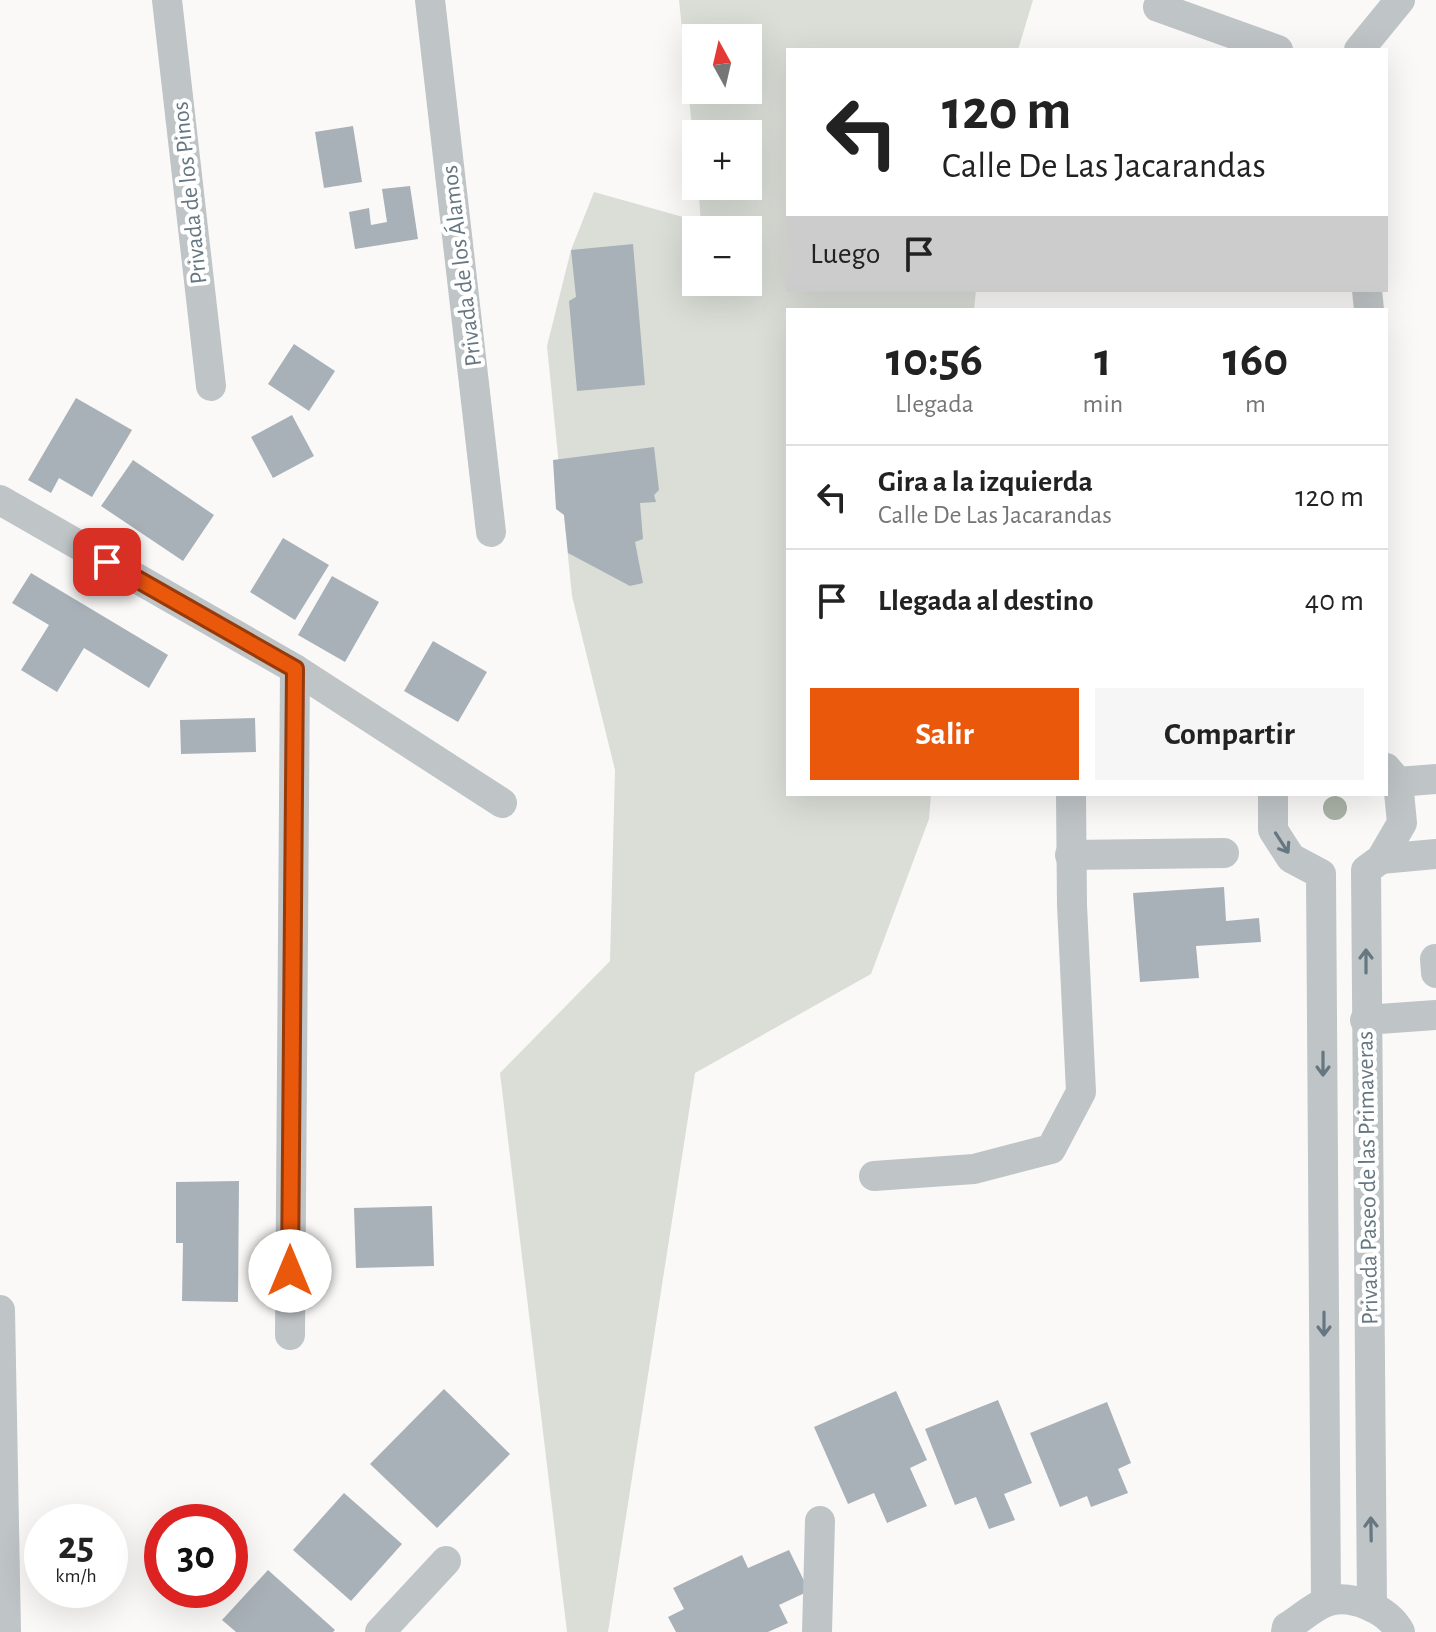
<!DOCTYPE html>
<html lang="es">
<meta charset="utf-8">
<style>
:root{--surface:#fff;--page:#f6f6f6;--text:#222;--muted:#767676;--line:#e0e0e0;--accent:#ea580c}
body{margin:0;font-family:"Alegreya Sans",sans-serif;background:var(--page);color:var(--text);height:100vh;display:flex;flex-direction:column;font-size:30px;white-space:nowrap}
*{box-sizing:border-box;margin:0}
p{font-size:26px;color:var(--muted)}
.icon{flex:none;width:44px;height:44px;fill:none;stroke:currentColor;stroke-width:2;stroke-linecap:round;stroke-linejoin:round}
.map{position:relative;flex:1;overflow:hidden}
.details{position:absolute;left:786px;top:308px;width:602px;height:488px;display:flex;flex-direction:column;background:var(--surface);border-radius:0px;box-shadow:0 8px 32px #0002}
.details>*{flex:none}
.hud{position:absolute;left:786px;top:48px;width:602px;height:244px;border-radius:0px;box-shadow:0 8px 32px #0002;background:#fff;color:var(--text);overflow:hidden}
.needle{width:52px;rotate:352deg}
.controls{position:absolute;left:682px;top:24px;display:grid;gap:16px}
.controls a{display:grid;place-items:center;width:80px;height:80px;border-radius:0px;background:var(--surface);box-shadow:0 8px 32px #0002;font-size:40px}
.speed{position:absolute;left:24px;top:1504px;display:flex;gap:16px;font-size:40px;font-weight:700;text-align:center}
.speed>*{display:grid;place-content:center;width:104px;height:104px;border-radius:50%;background:var(--surface);box-shadow:0 8px 32px #0002;line-height:1}
.speed small{font-size:20px;font-weight:400}
.speed .limit{border:12px solid #d22;background:#fff;color:#111}
.pin{position:absolute;display:grid;place-items:center;width:68px;height:68px;color:#fff;margin:-34px;border-radius:16px;box-shadow:0 4px 12px #0006}
.me{position:absolute;width:88px;margin:-44px;rotate:0deg;stroke-linejoin:round;filter:drop-shadow(0 0 6px #0008)}
.turn{display:flex;align-items:center;gap:28px;height:168px;padding:0 24px;font-size:36px}
.turn .icon{width:104px;height:104px;stroke-width:2.5}
.turn b{display:block;font-size:56px;line-height:68px}
.then{display:flex;align-items:center;height:76px;padding:0 24px;background:#0003;gap:16px;font-size:30px}
.eta{display:flex;justify-content:space-evenly;align-items:center;height:136px;text-align:center}
.eta b{font-size:48px;font-weight:600;line-height:56px}
.button{display:flex;gap:16px;margin-top:auto;padding:16px 24px}
.button a{flex:1;height:92px;border-radius:0px;background:var(--accent);color:#fff;font-size:32px;font-weight:600;line-height:92px;text-align:center}
.button a+a{background:var(--page);color:var(--text)}
ul{padding:0;list-style:none}
li{display:flex;align-items:center;gap:24px;height:104px;padding:0 24px;border-top:2px solid var(--line)}
li div{flex:1}
li b{display:block;font-size:30px}
li em{font-style:normal}
.map>svg:first-child{display:block}
.green{fill:#daded7;fill-rule:evenodd}
.building{fill:#a8b1b7}
.lines{fill:none;stroke-linecap:round;stroke-linejoin:round}
.minor{stroke:#bfc4c7;stroke-width:30}
.tree{fill:#aab3a7}
.oneway{stroke:#667781}
.route-casing{stroke:#983908;stroke-width:20}
.route{stroke:#ea580c;stroke-width:14}
.labels{text-anchor:middle;stroke-width:8;stroke-linejoin:round;paint-order:stroke}
.street-label{font-size:24px;fill:#667781;stroke:#fff}
</style>
<div class="map">
<svg width="1436" height="1632" viewBox="0 0 1436 1632">
<rect width="100%" height="100%" fill="#faf9f8"/>
<!-- green -->
<path class="green" d="M679,0H1033L1018,50H788V290H976L974,310H788V794H931L929,819L871,974L695,1073L608,1632H567L500,1073L610,961L615,770L572,596L547,346L571,250L594,192L701,222L698,186H748V134H696V167ZM696,38H748V90H696ZM696,230H748V282H696Z"/>
<!-- building -->
<g class="building">
<polygon points="353,126 362,182 324,188 315,132"/>
<polygon points="410,186 418,239 355,249 349,212 369,208 371,225 387,222 382,189"/>
<polygon points="633,244 645,385 577,391 569,301 576,297 571,250"/>
<polygon points="294,344 335,371 309,411 268,384"/>
<polygon points="76,398 132,430 92,497 59,478 51,493 28,480"/>
<polygon points="292,415 314,456 273,478 251,437"/>
<polygon points="654,447 659,490 654,495 656,502 640,503 643,539 635,542 643,583 630,586 568,553 564,515 556,509 553,460"/>
<polygon points="133,460 214,515 183,561 101,506"/>
<polygon points="283,538 329,565 295,620 250,592"/>
<polygon points="31,573 168,655 149,688 84,648 57,692 21,670 49,625 12,603"/>
<polygon points="332,576 379,602 345,662 298,635"/>
<polygon points="433,641 487,672 458,722 404,691"/>
<polygon points="255,718 256,752 181,754 180,720"/>
<polygon points="1224,887 1226,921 1259,918 1261,942 1196,946 1199,978 1140,982 1133,893"/>
<polygon points="239,1181 238,1302 182,1301 183,1243 176,1243 176,1182"/>
<polygon points="432,1206 434,1266 356,1268 354,1208"/>
<polygon points="444,1389 510,1454 437,1528 370,1464"/>
<polygon points="896,1391 927,1460 910,1468 927,1506 887,1523 874,1493 848,1504 814,1427"/>
<polygon points="998,1400 1032,1483 1004,1494 1015,1520 989,1529 976,1497 955,1505 925,1429"/>
<polygon points="1107,1402 1131,1463 1118,1469 1128,1493 1091,1507 1087,1496 1060,1507 1030,1433"/>
<polygon points="344,1493 402,1544 351,1601 293,1550"/>
<polygon points="789,1550 809,1591 779,1605 788,1623 768,1632 676,1632 668,1617 684,1609 673,1588 742,1555 748,1568"/>
<polygon points="268,1570 335,1630 333,1632 236,1632 222,1620"/>
</g>
<g class="lines">
<!-- minor -->
<g class="minor">
<polyline points="167,0 211,386"/>
<polyline points="430,0 491,532"/>
<polyline points="1158,7 1278,50"/>
<polyline points="1359,50 1400,0"/>
<polyline points="1367,290 1369,310"/>
<polyline points="0,500 295,669 502,803"/>
<polyline points="1398,782 1436,779"/>
<polyline points="1273,794 1273,830 1291,858 1321,874 1326,1602"/>
<polyline points="1070,855 1224,853"/>
<polyline points="1381,859 1436,854"/>
<polyline points="1435,959 1436,973"/>
<polyline points="1365,1020 1436,1015"/>
<polyline points="874,1176 974,1169 1051,1149 1081,1092 1072,905 1071,794"/>
<polyline points="0,1310 6,1632"/>
<polyline points="290,1335 295,669"/>
<polyline points="1372,1607 1366,870 1381,859 1402,823 1398,782 1386,768"/>
<polyline points="380,1632 446,1561"/>
<polyline points="817,1632 820,1521"/>
<path d="M1286,1632L1287,1627C1299,1620 1313,1607 1326,1602C1350,1593 1388,1609 1400,1632"/>
</g>
</g>
<!-- trees -->
<circle class="tree" cx="1335" cy="808" r="12"/>
<!-- one-way arrows -->
<defs><path id="oneway-shaft" d="M-6 0H5M1.5-3L5.5 0L1.5 3" fill="none" stroke-width="1.6" stroke-linecap="round" stroke-linejoin="round" transform="scale(2)"/></defs>
<g class="oneway">
<use href="#oneway-shaft" transform="translate(1282 843) rotate(57)"/>
<use href="#oneway-shaft" transform="translate(1366 961) rotate(-90)"/>
<use href="#oneway-shaft" transform="translate(1323 1064) rotate(90)"/>
<use href="#oneway-shaft" transform="translate(1324 1324) rotate(90)"/>
<use href="#oneway-shaft" transform="translate(1371 1529) rotate(-91)"/>
</g>
<g class="lines">
<!-- route casing -->
<g class="route-casing">
<polyline id="route" points="107,562 295,669 290,1271"/>
</g>
<!-- route -->
<use href="#route" class="route"/>
</g>
<g class="labels">
<!-- street labels -->
<g class="street-label">
<text transform="translate(189 193) rotate(-96)" y="8">Privada de los Pinos</text>
<text transform="translate(461 266) rotate(-97)" y="8">Privada de los Álamos</text>
<text transform="translate(1367 1178) rotate(-91)" y="8">Privada Paseo de las Primaveras</text>
</g>
</g>
</svg>
<div class="controls">
<a><svg class="needle" viewBox="-14 -14 28 28"><path d="M0-13l5 13h-10z" fill="#e53935"/><path d="M0 13l5-13h-10z" fill="#767676"/></svg></a>
<a>+</a>
<a>−</a>
</div>
<div class="speed"><div>25<small>km/h</small></div><div class="limit">30</div></div>
<div class="pin" style="left:107px;top:562px;background:#d93025"><svg class="icon" aria-label="arrive" viewBox="0 0 24 24"><path d="M6 21V4h12l-3 4 3 4H6"/></svg></div>
<svg class="me" style="left:290px;top:1271px" viewBox="-20 -20 40 40"><circle r="19" fill="#fff"/><path d="M0-13L10 11 0 6-10 11z" fill="#ea580c"/></svg>
<div class="hud">
<div class="turn"><svg class="icon" aria-label="left" viewBox="0 0 24 24"><path d="M17 20v-9H6M10 6l-5 5 5 5"/></svg><div><b>120 m</b>Calle De Las Jacarandas</div></div>
<div class="then">Luego<svg class="icon" aria-label="arrive" viewBox="0 0 24 24"><path d="M6 21V4h12l-3 4 3 4H6"/></svg></div>
</div>
<section class="details">
<div class="eta">
<div><b>10:56</b><p>Llegada</p></div>
<div><b>1</b><p>min</p></div>
<div><b>160</b><p>m</p></div>
</div>
<ul>
<li><svg class="icon" aria-label="left" viewBox="0 0 24 24"><path d="M17 20v-9H6M10 6l-5 5 5 5"/></svg><div><b>Gira a la izquierda</b><p>Calle De Las Jacarandas</p></div><em>120 m</em></li>
<li><svg class="icon" aria-label="arrive" viewBox="0 0 24 24"><path d="M6 21V4h12l-3 4 3 4H6"/></svg><div><b>Llegada al destino</b></div><em>40 m</em></li>
</ul>
<div class="button"><a>Salir</a><a>Compartir</a></div>
</section>
</div>
